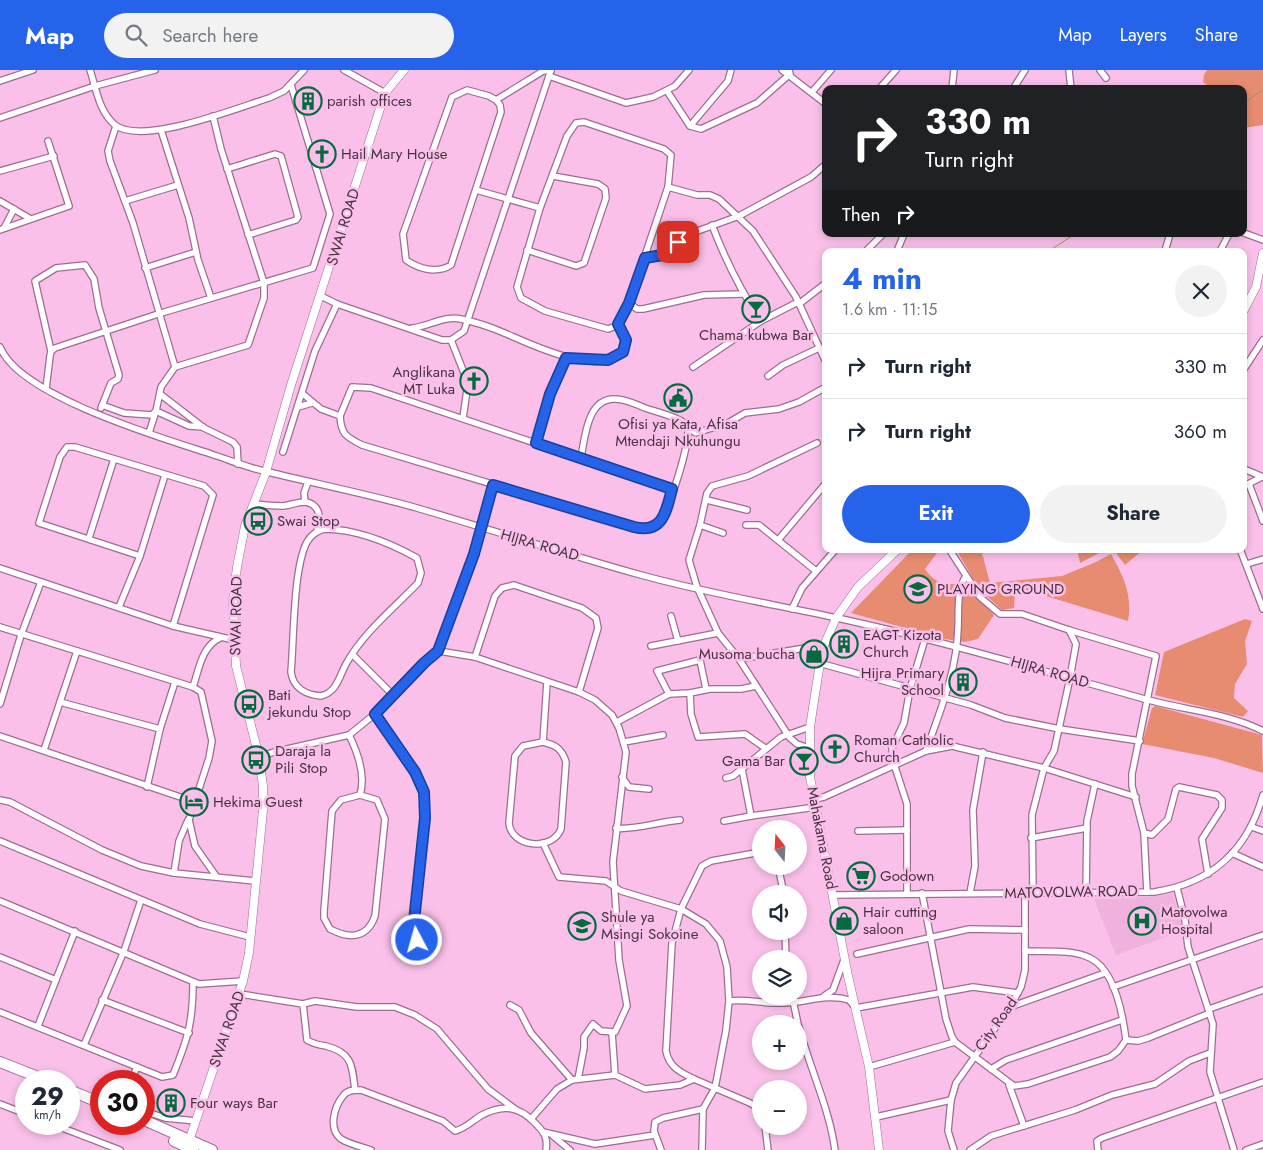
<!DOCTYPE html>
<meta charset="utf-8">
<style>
:root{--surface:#fff;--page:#f2f2f3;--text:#1f2937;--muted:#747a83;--line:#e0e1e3;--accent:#2563eb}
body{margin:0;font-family:Jost,sans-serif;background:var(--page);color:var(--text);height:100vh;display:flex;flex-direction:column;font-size:19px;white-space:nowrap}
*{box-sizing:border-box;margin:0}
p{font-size:16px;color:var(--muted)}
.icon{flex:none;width:28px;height:28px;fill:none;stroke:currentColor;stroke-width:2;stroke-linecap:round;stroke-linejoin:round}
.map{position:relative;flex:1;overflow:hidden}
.panel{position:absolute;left:822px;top:178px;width:425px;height:305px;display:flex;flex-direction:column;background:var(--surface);border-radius:10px;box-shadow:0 2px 8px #0003}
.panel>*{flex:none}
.guide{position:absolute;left:822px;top:15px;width:425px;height:152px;border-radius:10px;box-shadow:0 2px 8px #0003;background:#202124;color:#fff;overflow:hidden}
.needle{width:32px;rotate:342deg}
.fabs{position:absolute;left:752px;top:750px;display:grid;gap:10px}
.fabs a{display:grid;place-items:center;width:55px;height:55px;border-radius:50%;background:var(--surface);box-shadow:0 2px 8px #0003;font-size:25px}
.speed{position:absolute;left:15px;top:1000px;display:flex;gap:10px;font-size:25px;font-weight:700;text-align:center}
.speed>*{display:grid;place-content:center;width:65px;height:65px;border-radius:50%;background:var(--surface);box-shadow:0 2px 8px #0003;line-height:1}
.speed small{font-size:12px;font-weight:400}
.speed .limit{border:8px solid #d22;background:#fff;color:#111}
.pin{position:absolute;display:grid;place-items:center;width:42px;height:42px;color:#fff;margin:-21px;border-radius:10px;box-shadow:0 2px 8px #0006}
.me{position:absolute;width:55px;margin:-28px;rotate:354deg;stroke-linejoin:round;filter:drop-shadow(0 0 4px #0008)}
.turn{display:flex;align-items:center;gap:18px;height:105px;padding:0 20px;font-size:22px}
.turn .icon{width:65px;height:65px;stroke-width:2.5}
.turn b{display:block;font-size:35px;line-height:42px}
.then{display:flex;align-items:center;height:48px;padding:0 20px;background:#0003;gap:10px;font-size:19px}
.round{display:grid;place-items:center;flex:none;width:52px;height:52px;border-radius:26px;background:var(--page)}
.headline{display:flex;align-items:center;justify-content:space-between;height:85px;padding:0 20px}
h1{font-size:30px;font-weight:700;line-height:38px;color:var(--accent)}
.button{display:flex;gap:10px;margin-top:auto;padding:10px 20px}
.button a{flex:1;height:58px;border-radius:30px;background:var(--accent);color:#fff;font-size:20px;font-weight:700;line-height:58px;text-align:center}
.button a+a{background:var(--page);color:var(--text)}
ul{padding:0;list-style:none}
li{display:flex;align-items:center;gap:15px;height:65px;padding:0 20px;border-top:1px solid var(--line)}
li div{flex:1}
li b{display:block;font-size:19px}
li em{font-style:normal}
header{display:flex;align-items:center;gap:30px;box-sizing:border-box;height:70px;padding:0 25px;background:var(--accent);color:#fff}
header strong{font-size:24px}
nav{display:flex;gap:28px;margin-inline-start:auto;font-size:18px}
.search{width:350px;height:45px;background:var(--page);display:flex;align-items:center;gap:12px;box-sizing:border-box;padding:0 18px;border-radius:28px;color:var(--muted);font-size:19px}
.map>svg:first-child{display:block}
.built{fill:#f0b1df}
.green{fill:#e88c71}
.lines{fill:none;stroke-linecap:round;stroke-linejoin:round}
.stream{stroke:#a9914e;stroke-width:1}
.street-casing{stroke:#a06b92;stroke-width:8}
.secondary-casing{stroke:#a06b92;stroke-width:9}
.highway-casing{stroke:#a06b92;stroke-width:12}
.street{stroke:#fff;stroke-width:5.5}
.secondary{stroke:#fff;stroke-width:8}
.highway{stroke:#fff;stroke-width:10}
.route-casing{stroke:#184099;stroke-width:12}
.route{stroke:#2563eb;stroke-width:9}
.labels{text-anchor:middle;stroke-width:5;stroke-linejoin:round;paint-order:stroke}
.poi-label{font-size:15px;fill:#493242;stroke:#fac0ea;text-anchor:start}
.street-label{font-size:15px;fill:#493242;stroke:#fac0ea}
</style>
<header>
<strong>Map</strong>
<div class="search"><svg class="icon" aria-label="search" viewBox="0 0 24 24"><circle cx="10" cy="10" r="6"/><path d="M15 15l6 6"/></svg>Search here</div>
<nav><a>Map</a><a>Layers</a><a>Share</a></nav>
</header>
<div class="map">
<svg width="1263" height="1080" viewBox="0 0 1263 1080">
<rect width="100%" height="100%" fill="#fac0ea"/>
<!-- built -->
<polygon class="built" points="1172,824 1179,842 1182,861 1116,885 1094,829 1149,827"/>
<!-- green -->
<g class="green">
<polygon points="1207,0 1263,0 1263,55 1244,58 1244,19 1212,19 1203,12 1204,5"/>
<path d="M913,479H940L925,499C935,515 948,515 966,513L994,545L978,569L965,572L945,569L851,543Z"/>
<path d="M956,479H981L990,513L1062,506L1096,492L1111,484C1123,505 1133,526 1128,551L1026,520L1015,523L1014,538L1002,540L979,519Z"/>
<polygon points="1077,479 1107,479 1080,493"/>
<polygon points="1113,479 1144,479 1125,495"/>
<polygon points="1245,549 1252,551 1245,571 1247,594 1235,614 1234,628 1248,641 1243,647 1155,625 1164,582"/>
<polygon points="1155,636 1262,665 1263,703 1214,688 1142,674 1152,638"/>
</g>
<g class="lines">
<!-- stream -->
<g class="stream">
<polyline points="1244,33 1263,20"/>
<polyline points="1049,181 1075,164"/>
</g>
<!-- street casing -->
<g class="street-casing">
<g id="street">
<path d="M90,0C96,18 99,42 115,55C142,76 237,38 269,28L284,21L304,0"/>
<polyline points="344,0 385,23"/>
<polyline points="782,0 826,34"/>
<polyline points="1069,0 1071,19"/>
<polyline points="1100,0 1106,8"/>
<polyline points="549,6 626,33 653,27 675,16 689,0"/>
<polyline points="0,11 33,0"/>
<polyline points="879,19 896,0"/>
<polyline points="952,19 954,0"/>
<polyline points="1013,19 1025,0"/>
<polyline points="667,21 690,56 701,59 757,33 790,4 789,0"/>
<polyline points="812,22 831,0"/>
<path d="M496,30L500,35L501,42L451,195C437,204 419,199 406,190L403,164L452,27L467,20L489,26L496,30L543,1L551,0"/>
<polyline points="0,48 95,16 155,0"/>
<polyline points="690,56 728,11 731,0"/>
<polyline points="161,60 189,148 198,190 211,228"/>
<polyline points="227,99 275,84 281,86 298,147 296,150 248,165"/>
<polyline points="0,101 54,86"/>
<polyline points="668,117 697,125 710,125 719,129 753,161 796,227 826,292"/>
<polyline points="476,120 540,138 567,66 576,53 584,52 664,79 671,85 668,117 629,233 616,256 608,259 545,241 521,228 517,217 540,138"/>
<polyline points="0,131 29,148"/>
<polyline points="125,131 178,115"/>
<path d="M712,155C725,189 740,220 761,251"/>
<polyline points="4,158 14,139"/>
<polyline points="0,160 69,136 48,71"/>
<polyline points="1244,163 1263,170"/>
<polyline points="527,180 576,196 584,193 606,128 605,119 598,114 553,106"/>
<polyline points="866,181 883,164"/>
<polyline points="897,181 904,164"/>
<polyline points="1165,181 1170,164"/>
<polyline points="1220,181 1229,164"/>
<polyline points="645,188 668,184 684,166 739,146 811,107 826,94"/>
<polyline points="145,198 196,182"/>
<polyline points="321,226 337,234 442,270 451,270 464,261 551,0"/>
<polyline points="629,233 637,239 643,239 704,225 743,224"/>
<polyline points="799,234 826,213"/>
<path d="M412,258C428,257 444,245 461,249C475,252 488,256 502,262C529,273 606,313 626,276V270L619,253"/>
<polyline points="451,270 468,313 463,348"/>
<path d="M0,277C19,326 162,368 211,384C230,390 248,398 268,402C317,414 368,424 417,438C492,460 566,484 641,505C706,523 772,534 837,548C939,570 1040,600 1141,628C1181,640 1226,642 1263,661"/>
<polyline points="51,281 35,211 56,198 85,195 94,209 99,238 119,305 118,309 111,313 101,338"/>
<polyline points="175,297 248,275 264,228 264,213 221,79 213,46"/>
<polyline points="693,297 761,251 798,232"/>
<polyline points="1244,299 1263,270"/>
<polyline points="768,306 783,295 819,278"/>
<polyline points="46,319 50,286 51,281 55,278 158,244 313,198 330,144 291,15"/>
<polyline points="160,324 204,358 233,372 237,377 238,394"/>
<path d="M303,324L321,339L340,346C341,364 346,367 362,375L645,460C649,459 653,459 656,456C669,444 689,376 688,358"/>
<polyline points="102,335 124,343 152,345 156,341 161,317 175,297 133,153 110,91 108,81 116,56"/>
<polyline points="298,337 312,333"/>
<polyline points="156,341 189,356 203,357"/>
<polyline points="340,346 352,317 371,318 672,419"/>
<polyline points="149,363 155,344"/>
<polyline points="536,373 550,324 566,288"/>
<polyline points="283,382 315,281 337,234"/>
<path d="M581,387C585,368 587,328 615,329C625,329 636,334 645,338C657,342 674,346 685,353C689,356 691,361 696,363L728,353L745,343L779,339L799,332L826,317"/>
<polyline points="1244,399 1263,407"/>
<polyline points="1249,414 1263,451"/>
<polyline points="1244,416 1262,407"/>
<polyline points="707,430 747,440"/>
<polyline points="305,432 304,423 308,412"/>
<path d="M254,434C263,435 272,436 282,436C289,436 299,431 306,432C321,435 321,450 317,461"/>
<polyline points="700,455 689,490 697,517 718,563 739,589 790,668 797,674 809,678"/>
<polyline points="746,455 759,455 816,501"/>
<path d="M324,459C355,459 390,473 417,488L421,503L418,513C394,538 363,563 346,594C339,607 337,622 321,626C306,625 293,618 291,602C294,570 293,498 307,472C311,465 316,461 324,459Z"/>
<polyline points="723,463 700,455 707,423 712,416 748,406 817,373"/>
<polyline points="89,468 114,389"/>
<polyline points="779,469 826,413"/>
<polyline points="949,479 980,527 1000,544 1022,544 1069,560 1156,586 1132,704 1132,716 1144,763 1147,822"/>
<polyline points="1240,479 1263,539"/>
<polyline points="140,486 39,453 60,387 67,377 75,377 204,416 213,425 173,556"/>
<polyline points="1247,494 1263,489"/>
<polyline points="0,498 173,556 234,570"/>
<polyline points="119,537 140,486 165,405"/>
<polyline points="792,539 802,518 836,479"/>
<polyline points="671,546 678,571"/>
<polyline points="0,557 193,617 201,622 212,671 209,688 189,750 195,776 216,806"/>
<polyline points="651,576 718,563"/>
<polyline points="439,581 474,483 493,415"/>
<polyline points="353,585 393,625"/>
<polyline points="475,587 495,526 502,518 514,515 582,538 596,548 598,558 579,622"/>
<polyline points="739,589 811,577 822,580"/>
<polyline points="819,593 971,635 1005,648 1060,659 1140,671"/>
<path d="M193,617C199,599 202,576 220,568"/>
<polyline points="690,623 691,644 698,667 745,664 765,678"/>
<polyline points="669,624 657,601 700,590 706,619"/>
<polyline points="60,632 160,659"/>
<polyline points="0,634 21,565 41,512"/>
<polyline points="375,644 415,702 424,722 425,748 414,851 417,871"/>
<polyline points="617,652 669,624 690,623 710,619 741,619 756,616"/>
<path d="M349,665C358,683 366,705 360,725"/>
<polyline points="0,666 195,732"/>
<path d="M543,672C556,675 562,679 566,692L561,759C552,782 511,777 509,753L515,686L523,676L543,672L547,612"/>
<polyline points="624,672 663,665"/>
<polyline points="44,680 77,581"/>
<path d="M926,681C940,641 957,601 958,558C959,542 956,520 966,506"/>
<polyline points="259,687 274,682 349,665 375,644 423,593 439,581 475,587 579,622 595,630 612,645 619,658 626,682 613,792 619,890 627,936 615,962 601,961 593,954 584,967 584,978 578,1009"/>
<polyline points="742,699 751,746 816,737"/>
<polyline points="622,707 629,717 649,719"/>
<polyline points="726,708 733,706 781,667 810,657"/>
<polyline points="147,717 160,659 175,612"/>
<path d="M360,725L377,730L385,749L375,846C367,869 349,869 330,859L324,848V841L332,741L341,730Z"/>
<polyline points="815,729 824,727 926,681 952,676 1044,698 1136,727"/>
<polyline points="0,730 10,732 102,780 141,796 174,803 255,811"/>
<polyline points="724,751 751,746"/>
<polyline points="1252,757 1263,761"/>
<path d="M616,758C630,761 662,751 680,750"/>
<polyline points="858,761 907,760"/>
<polyline points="1144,763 1152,765 1168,749 1176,719 1179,717 1217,725 1222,730 1222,738 1202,769 1208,804"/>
<polyline points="1031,768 1087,758"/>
<polyline points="0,771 200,854 250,867"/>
<polyline points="543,773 559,807 606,811 621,821 681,839 706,854 720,871 727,897 729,931 726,960 715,1018 703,1039 702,1080"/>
<polyline points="1232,783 1263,797"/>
<polyline points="778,796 784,824"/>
<polyline points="174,803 179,771 188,750"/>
<polyline points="1177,818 1185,850 1188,877 1213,954 1210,1002 1234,1080"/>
<polyline points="907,823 907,734 893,691 892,678 904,653 910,619 925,569"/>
<path d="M922,823L946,949L952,967L955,972L1014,1016L1028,1014L1110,987L1118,981L1126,970C1123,946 1115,900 1090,888C1071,879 1046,882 1025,881"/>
<polyline points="970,823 975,796 973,740 983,682"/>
<polyline points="1086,823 1087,751 1095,714"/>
<polyline points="1033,824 1032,745 1044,698 1054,681 1070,608 1076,574 1069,560"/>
<path d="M832,825L1154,822C1212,813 1247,781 1263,725"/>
<polyline points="0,831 199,914 243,911"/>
<polyline points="785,861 786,889"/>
<polyline points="857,884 969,859 1025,860"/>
<polyline points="0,887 56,910"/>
<polyline points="1113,917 1263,865"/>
<path d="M240,924L303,934L307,970C313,974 319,975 326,976C353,983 352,996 355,1020"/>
<polyline points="792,926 798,954"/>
<polyline points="824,926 833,920 844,890"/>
<polyline points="102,930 189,963"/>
<path d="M729,931C748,929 765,934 783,933C805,933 827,923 849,930L856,938L973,917L1018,923"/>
<polyline points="303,934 315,931 357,937 395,937 415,945 437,959 488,1019 515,1039"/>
<polyline points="510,935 519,940 531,963 572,1010"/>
<polyline points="1010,937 1105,903"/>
<polyline points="1209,939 1263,920"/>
<path d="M0,942L162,1007L173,1005C188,968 193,952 193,912"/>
<polyline points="38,956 75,861"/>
<path d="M799,957C810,999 829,1037 835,1080"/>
<polyline points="612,963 615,1005"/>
<polyline points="1126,970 1138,971 1148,968 1210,943"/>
<polyline points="84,975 124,881 141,830"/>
<polyline points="869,997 955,972"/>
<polyline points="991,999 1006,990 1122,950"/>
<path d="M694,1009C680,1002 669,997 666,981L672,873L681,839L702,796L711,791L761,782"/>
<polyline points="131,1011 137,997"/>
<polyline points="1009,1015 1024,1056"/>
<polyline points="0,1034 26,1044"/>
<polyline points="144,1041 165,1048 196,1051"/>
<polyline points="876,1047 951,1030"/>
<polyline points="531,1049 557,1019 572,1010 615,1005 645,1019 680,1015 694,1009 750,1033 755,1036 761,1045"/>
<polyline points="52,1054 120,1080"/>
<polyline points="765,1056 768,1080"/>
<polyline points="543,1062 595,1074 655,1065"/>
<polyline points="553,1066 570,1080"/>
<path d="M371,1080C362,1077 349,1074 341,1069C328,1059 334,1037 343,1026C347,1020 354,1020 361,1020L443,1051L455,1061C465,1059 473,1050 482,1045C503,1034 519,1036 535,1053C544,1062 548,1067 546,1080"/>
<polyline points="661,1080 654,1061 655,1052 663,1048 703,1039"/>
<polyline points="954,1080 948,1061 951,1030 956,1013 1010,937 1021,917 1025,900 1025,823"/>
<polyline points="970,1080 991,1066 1075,1040 1112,1025 1155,1014 1189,991 1210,983"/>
<polyline points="1098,1080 1097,1071 1102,1068 1263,1012"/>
<polyline points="1246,1080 1263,1074"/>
</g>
</g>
<!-- secondary casing -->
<g class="secondary-casing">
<g id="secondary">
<polyline points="1244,240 1256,217 1263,183"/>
<polyline points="188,1074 243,911 249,883 263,740 263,716 259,687 236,596 233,531 237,497 245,456 266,402 291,315 385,23 404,0"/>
<polyline points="879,1080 869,997 848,906 810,707 810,657 822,580 836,548 858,517 898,479"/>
</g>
</g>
<!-- highway casing -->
<g class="highway-casing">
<g id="highway">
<polyline points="0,992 48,1011"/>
<polyline points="69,1020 101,1033"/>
<polyline points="144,1050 212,1080"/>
<polyline points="174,1071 193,1080"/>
</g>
</g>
<!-- street -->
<use href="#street" class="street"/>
<!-- secondary -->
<use href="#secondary" class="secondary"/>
<!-- highway -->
<use href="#highway" class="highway"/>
</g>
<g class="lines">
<!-- route casing -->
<g class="route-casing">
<path id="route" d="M417,870L414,851L425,748L424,722L415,702L375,644L424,593L438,581L474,484L493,415L634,457C662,464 666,443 672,419L536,373L550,324L566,288L608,290L623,282L626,270L618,254L629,233L645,188L668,184L678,172"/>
</g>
<!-- route -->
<use href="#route" class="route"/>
</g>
<!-- icons -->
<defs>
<g id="building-ring" transform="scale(1.4375)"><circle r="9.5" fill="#fac0ea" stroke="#076a3f" stroke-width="1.5"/><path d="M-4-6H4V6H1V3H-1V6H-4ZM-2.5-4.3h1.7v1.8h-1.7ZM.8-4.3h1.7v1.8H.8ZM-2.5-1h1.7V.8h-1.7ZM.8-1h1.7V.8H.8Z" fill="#076a3f"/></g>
<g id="church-ring" transform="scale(1.4375)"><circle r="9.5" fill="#fac0ea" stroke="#076a3f" stroke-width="1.5"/><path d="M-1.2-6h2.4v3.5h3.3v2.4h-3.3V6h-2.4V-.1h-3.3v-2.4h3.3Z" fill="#076a3f"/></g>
<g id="bar-ring" transform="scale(1.4375)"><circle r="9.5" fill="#fac0ea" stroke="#076a3f" stroke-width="1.5"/><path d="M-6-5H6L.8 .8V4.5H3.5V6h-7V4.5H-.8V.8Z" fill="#076a3f"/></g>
<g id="civic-ring" transform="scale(1.4375)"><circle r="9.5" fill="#fac0ea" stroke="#076a3f" stroke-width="1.5"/><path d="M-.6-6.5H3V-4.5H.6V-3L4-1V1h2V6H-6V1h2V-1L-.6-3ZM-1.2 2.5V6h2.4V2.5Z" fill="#076a3f"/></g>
<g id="bus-ring" transform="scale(1.4375)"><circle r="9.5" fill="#fac0ea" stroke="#076a3f" stroke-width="1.5"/><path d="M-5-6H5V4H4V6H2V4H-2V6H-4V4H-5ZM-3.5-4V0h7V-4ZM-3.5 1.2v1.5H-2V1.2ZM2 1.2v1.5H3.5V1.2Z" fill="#076a3f"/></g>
<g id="school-ring" transform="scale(1.4375)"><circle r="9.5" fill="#fac0ea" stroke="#076a3f" stroke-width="1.5"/><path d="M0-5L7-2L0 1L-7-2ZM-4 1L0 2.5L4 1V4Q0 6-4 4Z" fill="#076a3f"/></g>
<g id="shop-ring" transform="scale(1.4375)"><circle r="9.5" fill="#fac0ea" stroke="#076a3f" stroke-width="1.5"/><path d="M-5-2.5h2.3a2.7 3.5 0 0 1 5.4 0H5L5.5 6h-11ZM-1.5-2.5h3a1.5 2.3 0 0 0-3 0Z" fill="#076a3f"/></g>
<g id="hotel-ring" transform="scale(1.4375)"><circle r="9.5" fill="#fac0ea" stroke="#076a3f" stroke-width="1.5"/><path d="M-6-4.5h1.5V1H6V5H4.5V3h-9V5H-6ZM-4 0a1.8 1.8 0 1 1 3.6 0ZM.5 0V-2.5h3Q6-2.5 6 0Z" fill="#076a3f"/></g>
<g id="supermarket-ring" transform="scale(1.4375)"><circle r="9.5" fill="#fac0ea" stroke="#076a3f" stroke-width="1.5"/><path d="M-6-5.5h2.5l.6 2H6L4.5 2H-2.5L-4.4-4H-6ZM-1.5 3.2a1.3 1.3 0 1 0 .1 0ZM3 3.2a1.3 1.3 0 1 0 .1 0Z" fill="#076a3f"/></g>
<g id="hospital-ring" transform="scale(1.4375)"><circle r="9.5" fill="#fac0ea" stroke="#076a3f" stroke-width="1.5"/><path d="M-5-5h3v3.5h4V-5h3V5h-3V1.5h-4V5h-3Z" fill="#076a3f"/></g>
</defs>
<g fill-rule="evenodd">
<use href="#building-ring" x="308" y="31"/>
<use href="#church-ring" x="322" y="84"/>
<use href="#bar-ring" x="756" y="239"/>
<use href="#church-ring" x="474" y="311"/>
<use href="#civic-ring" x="678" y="328"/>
<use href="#bus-ring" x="258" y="451"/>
<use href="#school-ring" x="918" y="519"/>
<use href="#building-ring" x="844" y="574"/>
<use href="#shop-ring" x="814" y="584"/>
<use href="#building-ring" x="963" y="612"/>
<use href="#bus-ring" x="249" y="634"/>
<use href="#church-ring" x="835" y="679"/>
<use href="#bus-ring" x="256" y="690"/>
<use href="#bar-ring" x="804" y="691"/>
<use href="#hotel-ring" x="194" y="732"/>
<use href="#supermarket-ring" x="861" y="806"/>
<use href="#shop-ring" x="844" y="851"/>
<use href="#hospital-ring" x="1142" y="851"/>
<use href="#school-ring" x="582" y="856"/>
<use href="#building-ring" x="171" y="1033"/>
</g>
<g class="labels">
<!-- poi labels -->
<g class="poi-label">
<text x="327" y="36">parish offices</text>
<text x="341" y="89">Hail Mary House</text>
<text x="756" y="270" text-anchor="middle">Chama kubwa Bar</text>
<text x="455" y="307" text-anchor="end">Anglikana<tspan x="455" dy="17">MT Luka</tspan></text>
<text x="678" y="359" text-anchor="middle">Ofisi ya Kata, Afisa<tspan x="678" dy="17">Mtendaji Nkuhungu</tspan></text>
<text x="277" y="456">Swai Stop</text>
<text x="937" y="524">PLAYING GROUND</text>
<text x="863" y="570">EAGT Kizota<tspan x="863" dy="17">Church</tspan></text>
<text x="795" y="589" text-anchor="end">Musoma bucha</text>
<text x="944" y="608" text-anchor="end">Hijra Primary<tspan x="944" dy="17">School</tspan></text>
<text x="268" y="630">Bati<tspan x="268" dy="17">jekundu Stop</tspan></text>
<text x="854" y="675">Roman Catholic<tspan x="854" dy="17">Church</tspan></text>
<text x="275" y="686">Daraja la<tspan x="275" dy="17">Pili Stop</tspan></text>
<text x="785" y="696" text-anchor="end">Gama Bar</text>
<text x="213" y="737">Hekima Guest</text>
<text x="880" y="811">Godown</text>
<text x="863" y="847">Hair cutting<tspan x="863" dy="17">saloon</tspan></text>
<text x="1161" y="847">Matovolwa<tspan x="1161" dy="17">Hospital</tspan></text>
<text x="601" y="852">Shule ya<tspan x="601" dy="17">Msingi Sokoine</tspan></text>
<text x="190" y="1038">Four ways Bar</text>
</g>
<!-- street labels -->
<g class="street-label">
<text transform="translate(343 157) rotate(-73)" y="5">SWAI ROAD</text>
<text transform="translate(540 475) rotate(16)" y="5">HIJRA ROAD</text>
<text transform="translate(236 546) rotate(-89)" y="5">SWAI ROAD</text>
<text transform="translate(1050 602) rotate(16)" y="5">HIJRA ROAD</text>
<text transform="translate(822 768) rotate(79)" y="5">Mahakama Road</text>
<text transform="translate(1071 822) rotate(-1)" y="5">MATOVOLWA ROAD</text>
<text transform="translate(996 954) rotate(-55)" y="5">City Road</text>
<text transform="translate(227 959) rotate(-71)" y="5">SWAI ROAD</text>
</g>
</g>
</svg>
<div class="fabs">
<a><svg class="needle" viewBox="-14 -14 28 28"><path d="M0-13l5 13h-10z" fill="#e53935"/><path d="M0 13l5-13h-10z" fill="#747a83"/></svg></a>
<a><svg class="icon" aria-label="sound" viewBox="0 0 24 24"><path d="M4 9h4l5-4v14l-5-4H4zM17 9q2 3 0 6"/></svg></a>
<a><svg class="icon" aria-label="layers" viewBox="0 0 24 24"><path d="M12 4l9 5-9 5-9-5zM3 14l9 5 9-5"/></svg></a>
<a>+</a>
<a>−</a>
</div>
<div class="speed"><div>29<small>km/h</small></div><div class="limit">30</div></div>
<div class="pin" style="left:678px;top:172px;background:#d93025"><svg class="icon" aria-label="arrive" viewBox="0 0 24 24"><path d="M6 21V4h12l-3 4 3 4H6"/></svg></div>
<svg class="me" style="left:417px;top:870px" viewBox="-20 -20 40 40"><circle r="17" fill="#2563eb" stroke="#fff" stroke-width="3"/><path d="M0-11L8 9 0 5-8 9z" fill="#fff"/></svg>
<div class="guide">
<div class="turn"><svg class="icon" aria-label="right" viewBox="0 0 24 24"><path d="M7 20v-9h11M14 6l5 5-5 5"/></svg><div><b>330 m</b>Turn right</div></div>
<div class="then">Then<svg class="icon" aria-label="right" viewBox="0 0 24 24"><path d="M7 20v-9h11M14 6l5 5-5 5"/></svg></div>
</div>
<section class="panel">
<div class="headline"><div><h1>4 min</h1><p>1.6 km · 11:15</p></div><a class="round"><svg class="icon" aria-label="close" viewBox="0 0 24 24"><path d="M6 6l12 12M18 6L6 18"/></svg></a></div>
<ul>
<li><svg class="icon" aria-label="right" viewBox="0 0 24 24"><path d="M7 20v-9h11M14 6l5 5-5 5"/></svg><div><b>Turn right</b></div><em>330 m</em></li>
<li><svg class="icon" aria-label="right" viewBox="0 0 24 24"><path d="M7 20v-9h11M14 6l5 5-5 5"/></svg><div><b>Turn right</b></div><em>360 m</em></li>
</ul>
<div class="button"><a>Exit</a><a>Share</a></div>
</section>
</div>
